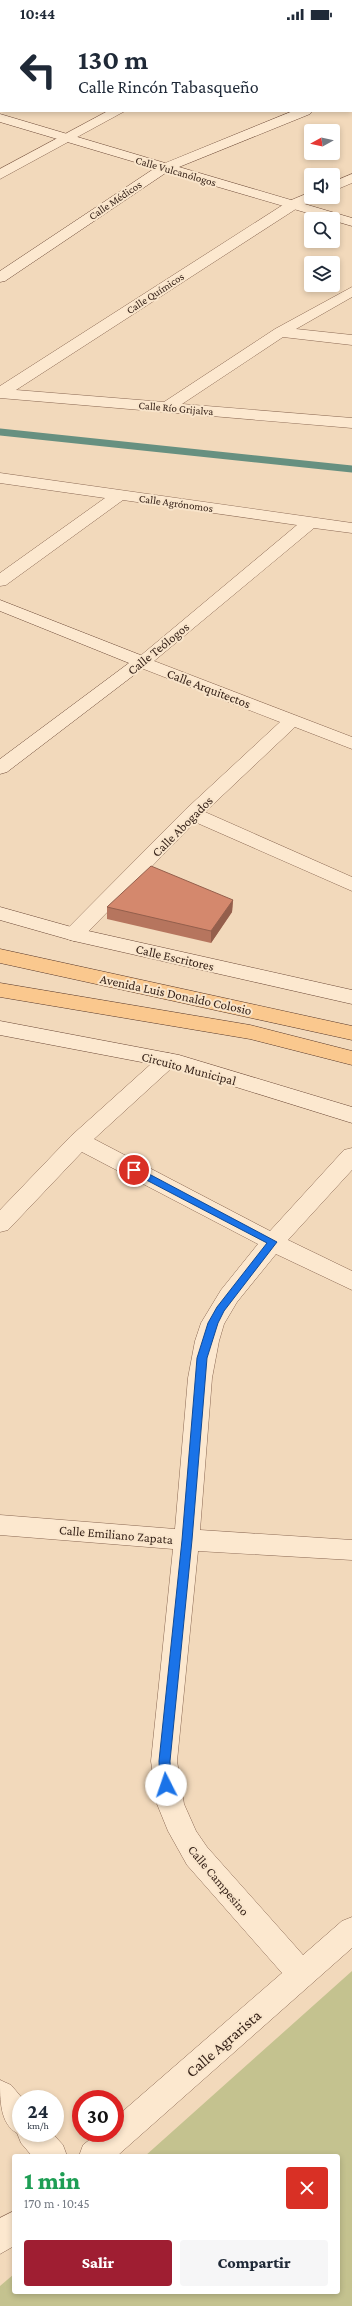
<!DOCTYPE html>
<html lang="es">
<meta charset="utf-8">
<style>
:root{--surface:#fff;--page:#f6f6f7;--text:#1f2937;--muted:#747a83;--accent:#9f1e32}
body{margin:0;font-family:"Crimson Pro",serif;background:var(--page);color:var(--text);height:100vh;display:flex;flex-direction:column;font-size:15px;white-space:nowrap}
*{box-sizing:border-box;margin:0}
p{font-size:13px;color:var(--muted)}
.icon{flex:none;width:22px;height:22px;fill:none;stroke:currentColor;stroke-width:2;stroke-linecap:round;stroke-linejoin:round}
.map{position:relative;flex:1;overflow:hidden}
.panel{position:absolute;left:12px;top:2126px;width:328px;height:140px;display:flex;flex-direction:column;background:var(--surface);border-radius:4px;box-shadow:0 2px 6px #0003}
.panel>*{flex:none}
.banner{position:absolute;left:0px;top:0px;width:352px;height:84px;box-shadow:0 2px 6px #0003;background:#fff;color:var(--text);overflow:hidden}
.needle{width:26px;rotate:262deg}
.buttons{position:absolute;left:304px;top:96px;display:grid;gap:8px}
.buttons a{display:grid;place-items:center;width:36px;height:36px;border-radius:4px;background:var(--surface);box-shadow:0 2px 6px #0003;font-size:20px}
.speed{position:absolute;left:12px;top:2062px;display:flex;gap:8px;font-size:20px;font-weight:700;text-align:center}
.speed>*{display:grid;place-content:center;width:52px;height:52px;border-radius:50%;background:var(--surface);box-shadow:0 2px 6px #0003;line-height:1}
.speed small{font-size:10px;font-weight:400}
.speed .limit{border:6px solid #d22;background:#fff;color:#111}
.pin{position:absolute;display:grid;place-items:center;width:34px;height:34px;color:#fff;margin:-17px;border:2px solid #fff;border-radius:50%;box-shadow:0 1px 4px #0007}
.me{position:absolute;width:44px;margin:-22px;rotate:356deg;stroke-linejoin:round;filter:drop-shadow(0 0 3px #0008)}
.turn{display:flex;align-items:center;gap:14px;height:84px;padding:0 12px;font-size:18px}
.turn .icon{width:52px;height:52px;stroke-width:2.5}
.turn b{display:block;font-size:28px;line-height:34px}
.round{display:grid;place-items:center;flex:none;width:42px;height:42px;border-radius:4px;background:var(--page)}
.summary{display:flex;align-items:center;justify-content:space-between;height:68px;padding:0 12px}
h1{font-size:24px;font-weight:800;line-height:30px;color:#1e9e55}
.primary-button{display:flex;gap:8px;margin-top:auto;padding:8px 12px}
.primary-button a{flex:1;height:46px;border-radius:4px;background:var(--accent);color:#fff;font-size:16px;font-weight:800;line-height:46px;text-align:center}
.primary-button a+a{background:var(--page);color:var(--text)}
.status{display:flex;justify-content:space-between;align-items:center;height:28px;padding:0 20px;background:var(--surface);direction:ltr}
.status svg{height:11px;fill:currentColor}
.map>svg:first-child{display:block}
.cemetery{fill:#c4c28f}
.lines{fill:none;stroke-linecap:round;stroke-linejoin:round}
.stream{stroke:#679080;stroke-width:7}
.street-casing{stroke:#8a6853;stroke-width:1}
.secondary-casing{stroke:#6c4937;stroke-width:1}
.primary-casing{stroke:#573729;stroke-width:1}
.street{fill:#fce8cf;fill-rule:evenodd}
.secondary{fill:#fce8cf;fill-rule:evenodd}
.primary{fill:#fac88e;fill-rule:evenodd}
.wall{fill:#b6755e}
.shaded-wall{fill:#945f4c}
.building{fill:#d4886d;stroke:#945f4c}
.route{fill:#1a73e8;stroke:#114b97}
.labels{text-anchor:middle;stroke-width:4;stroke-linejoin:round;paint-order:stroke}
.far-street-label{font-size:11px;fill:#38241a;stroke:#f9e5cb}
.street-label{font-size:13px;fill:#38241a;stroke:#f9e5cb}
.near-street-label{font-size:16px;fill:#38241a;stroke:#f9e5cb}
</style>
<div class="status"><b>10:44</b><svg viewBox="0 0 49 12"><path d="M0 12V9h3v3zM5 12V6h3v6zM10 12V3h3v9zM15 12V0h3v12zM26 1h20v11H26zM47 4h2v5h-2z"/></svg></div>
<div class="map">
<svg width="352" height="2278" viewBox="0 0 352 2278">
<rect width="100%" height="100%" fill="#f2d9bb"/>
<!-- cemetery -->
<polygon class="cemetery" points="352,1943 352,2278 0,2278 0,2258 14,2246 14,2264 338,2264 338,2128 145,2128"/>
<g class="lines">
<!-- stream -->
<polyline class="stream" points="0,404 352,441"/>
<!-- street casing -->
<g class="street-casing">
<g id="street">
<rect x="33" y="0" width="15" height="1"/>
<polygon points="0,47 1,47 0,56"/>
<polygon points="108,83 125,83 0,151 0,141"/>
<polygon points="352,146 352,155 333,163 333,154"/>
<polygon points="311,164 311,169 317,169 316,171 299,179 16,362 164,374 275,301 352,259 352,269 296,301 352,307 352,317 283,309 182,376 352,390 352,400 0,370 0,358 289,173"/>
<polygon points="0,445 352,495 352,505 314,500 154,633 352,709 352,721 295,699 205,784 352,849 352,863 195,794 81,911 74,913 67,911 64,906 67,901 185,782 280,694 136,638 133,634 297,497 123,472 6,557 0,558 0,545 105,470 0,455"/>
<polygon points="168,1025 175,1027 179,1032 175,1037 94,1111 270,1203 344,1122 352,1120 352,1142 288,1212 352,1243 352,1262 276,1226 237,1274 224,1296 219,1313 212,1350 200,1502 352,1512 352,1532 198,1523 177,1733 184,1776 196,1803 207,1819 296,1919 303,1927 342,1893 352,1889 352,1920 117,2128 79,2128 83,2117 98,2105 115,2105 115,2090 282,1945 187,1837 168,1803 157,1776 151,1733 173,1521 0,1507 0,1487 175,1501 188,1350 195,1313 201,1295 221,1262 258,1216 82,1124 8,1202 0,1204 0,1182 71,1108 161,1027"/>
<path d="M0,2052L11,2057L23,2071H21V2105H52L63,2117L67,2128H32L21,2115L17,2105C0,2096 0,2072 0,2052Z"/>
<polygon points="14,2183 14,2218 0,2226 0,2190"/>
</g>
</g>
<!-- secondary casing -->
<g class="secondary-casing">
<g id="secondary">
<polygon points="351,60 352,60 351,69"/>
<polygon points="293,83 312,83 310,86 179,139 352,190 352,198 167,144 5,253 0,254 0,243 155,140 0,94 0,86 165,135"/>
<polygon points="0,572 148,630 151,634 7,744 0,746 0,731 129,635 0,583"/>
<polygon points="0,879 75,900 352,962 352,976 74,913 0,892"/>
<polygon points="0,993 179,1027 352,1079 352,1095 178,1041 0,1007"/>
</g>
</g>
<!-- primary casing -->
<g class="primary-casing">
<g id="primary">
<polygon points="0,921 352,998 352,1012 0,935"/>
<polygon points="0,955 250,997 352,1023 352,1037 250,1011 0,969"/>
</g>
</g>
<!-- street -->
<use href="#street" class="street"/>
<!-- secondary -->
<use href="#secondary" class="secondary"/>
<!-- primary -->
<use href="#primary" class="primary"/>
</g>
<!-- wall -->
<polygon class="wall" points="233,872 232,884 211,915 107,891 107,879"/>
<!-- shaded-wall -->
<polygon class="shaded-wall" points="233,872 232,884 211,915 211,903"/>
<!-- building -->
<polygon class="building" points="151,838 233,872 211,903 107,879"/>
<!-- route -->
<polygon class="route" points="134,1138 277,1214 224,1283 218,1295 207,1330 192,1512 170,1733 171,1757 166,1762 160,1757 159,1733 182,1512 197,1330 208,1295 217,1279 267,1215 131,1144 130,1142"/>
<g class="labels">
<!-- far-street labels -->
<g class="far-street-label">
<text transform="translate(176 143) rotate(16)" y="4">Calle Vulcanólogos</text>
<text transform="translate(115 172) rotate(-34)" y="4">Calle Médicos</text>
<text transform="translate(155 265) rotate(-33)" y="4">Calle Químicos</text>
<text transform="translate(176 380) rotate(5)" y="4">Calle Río Grijalva</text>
<text transform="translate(176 475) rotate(8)" y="4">Calle Agrónomos</text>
</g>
<!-- street labels -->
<g class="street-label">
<text transform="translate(158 620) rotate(-39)" y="5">Calle Teólogos</text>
<text transform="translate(209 660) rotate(21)" y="5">Calle Arquitectos</text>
<text transform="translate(182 798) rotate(-45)" y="5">Calle Abogados</text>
<text transform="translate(175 929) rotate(13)" y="5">Calle Escritores</text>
<text transform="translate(176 966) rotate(12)" y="5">Avenida Luis Donaldo Colosio</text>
<text transform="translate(189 1040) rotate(15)" y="5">Circuito Municipal</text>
<text transform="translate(116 1506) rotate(5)" y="5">Calle Emiliano Zapata</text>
<text transform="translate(219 1852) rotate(50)" y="5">Calle Campesino</text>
</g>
<!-- near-street labels -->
<g class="near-street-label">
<text transform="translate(223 2015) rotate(-41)" y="6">Calle Agrarista</text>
</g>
</g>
</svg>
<div class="buttons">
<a><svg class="needle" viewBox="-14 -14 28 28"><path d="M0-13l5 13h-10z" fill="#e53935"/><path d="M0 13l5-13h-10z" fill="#747a83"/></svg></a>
<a><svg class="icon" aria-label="sound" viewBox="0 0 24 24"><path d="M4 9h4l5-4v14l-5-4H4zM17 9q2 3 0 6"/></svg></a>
<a><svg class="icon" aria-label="search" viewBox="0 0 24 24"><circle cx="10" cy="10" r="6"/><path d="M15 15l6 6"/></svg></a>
<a><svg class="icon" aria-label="layers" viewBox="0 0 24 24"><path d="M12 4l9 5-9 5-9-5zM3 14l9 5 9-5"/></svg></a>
</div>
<div class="speed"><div>24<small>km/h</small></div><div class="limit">30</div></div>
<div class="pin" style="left:134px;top:1142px;background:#d93025"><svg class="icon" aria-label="arrive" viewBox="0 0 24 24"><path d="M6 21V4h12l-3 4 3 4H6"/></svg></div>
<svg class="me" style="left:166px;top:1757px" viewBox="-20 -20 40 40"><circle r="19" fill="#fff"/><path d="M0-13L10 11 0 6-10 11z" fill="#1a73e8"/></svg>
<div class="banner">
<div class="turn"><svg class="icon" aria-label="left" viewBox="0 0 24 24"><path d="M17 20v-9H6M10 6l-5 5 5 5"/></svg><div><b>130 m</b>Calle Rincón Tabasqueño</div></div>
</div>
<section class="panel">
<div class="summary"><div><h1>1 min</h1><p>170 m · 10:45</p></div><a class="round" style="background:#d93025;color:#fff"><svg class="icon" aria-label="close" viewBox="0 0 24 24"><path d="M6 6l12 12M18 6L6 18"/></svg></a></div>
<div class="primary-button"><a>Salir</a><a>Compartir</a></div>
</section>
</div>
